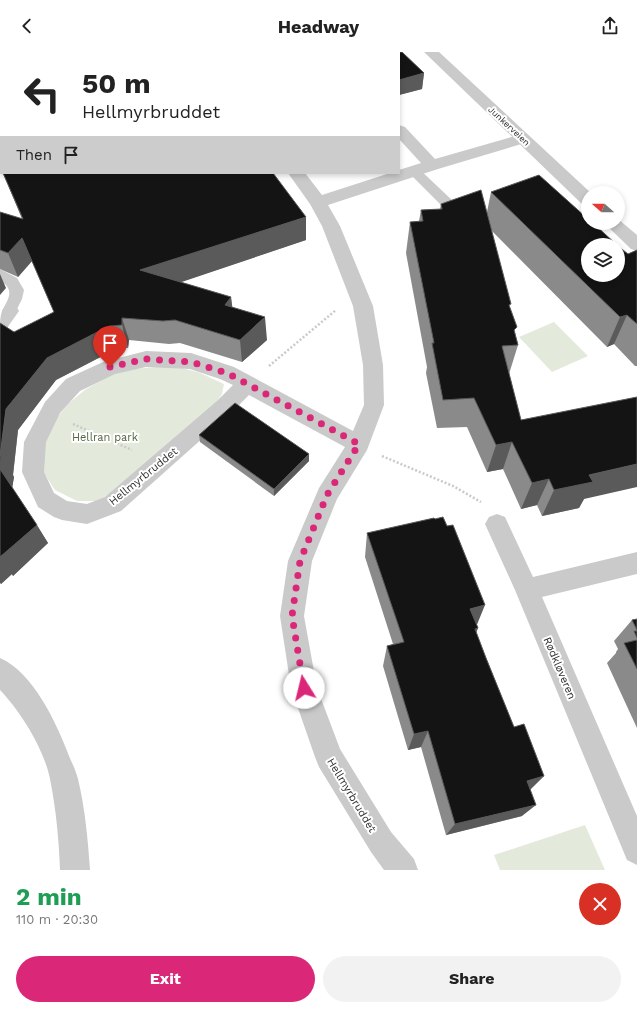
<!DOCTYPE html>
<meta charset="utf-8">
<style>
:root{--surface:#fff;--page:#f2f2f2;--text:#222;--muted:#767676;--accent:#db2777}
body{margin:0;font-family:"Work Sans",sans-serif;background:var(--page);color:var(--text);height:100vh;display:flex;flex-direction:column;font-size:15px;white-space:nowrap}
*{box-sizing:border-box;margin:0}
p{font-size:13px;color:var(--muted)}
.icon{flex:none;width:22px;height:22px;fill:none;stroke:currentColor;stroke-width:2;stroke-linecap:round;stroke-linejoin:round}
.map{position:relative;height:818px;overflow:hidden}
.sheet{display:flex;flex-direction:column;background:var(--surface);flex:1}
.sheet>*{flex:none}
.hud{position:absolute;left:0px;top:0px;width:400px;height:122px;box-shadow:0 2px 6px #0003;background:#fff;color:var(--text);overflow:hidden}
.needle{width:26px;rotate:291deg}
.controls{position:absolute;left:581px;top:134px;display:grid;gap:8px}
.controls a{display:grid;place-items:center;width:44px;height:44px;border-radius:50%;background:var(--surface);box-shadow:0 2px 6px #0003;font-size:20px}
.pin{position:absolute;display:grid;place-items:center;width:34px;height:34px;color:#fff;margin:-41px -17px;border-radius:50% 50% 50% 0;rotate:-45deg;box-shadow:0 0 4px #0007}
.pin .icon{rotate:45deg}
.me{position:absolute;width:44px;margin:-22px;rotate:351deg;stroke-linejoin:round;filter:drop-shadow(0 0 3px #0008)}
.turn{display:flex;align-items:center;gap:14px;height:84px;padding:0 16px;font-size:18px}
.turn .icon{width:52px;height:52px;stroke-width:2.5}
.turn b{display:block;font-size:28px;line-height:34px}
.then{display:flex;align-items:center;height:38px;padding:0 16px;background:#0003;gap:8px;font-size:15px}
.round{display:grid;place-items:center;flex:none;width:42px;height:42px;border-radius:21px;background:var(--page)}
.headline{display:flex;align-items:center;justify-content:space-between;height:68px;padding:0 16px}
h1{font-size:24px;font-weight:700;line-height:30px;color:#1e9e55}
.button{display:flex;gap:8px;margin-top:auto;padding:8px 16px}
.button a{flex:1;height:46px;border-radius:24px;background:var(--accent);color:#fff;font-size:16px;font-weight:700;line-height:46px;text-align:center}
.button a+a{background:var(--page);color:var(--text)}
header{display:flex;justify-content:space-between;align-items:center;height:52px;padding:0 16px;background:var(--surface);font-size:18px;font-weight:700}
.map>svg:first-child{display:block}
.green{fill:#e3eadb}
.lines{fill:none;stroke-linecap:round;stroke-linejoin:round}
.path{stroke:#cacaca;stroke-width:2.5;stroke-dasharray:2 2;stroke-linecap:butt}
.service{fill:#cacaca;fill-rule:evenodd}
.minor{fill:#cacaca;fill-rule:evenodd}
.tertiary{fill:#cacaca;fill-rule:evenodd}
.wall{fill:#8a8a8a}
.shaded-wall{fill:#5a5a5a}
.building{fill:#141414;stroke:#5a5a5a}
.route{stroke:#db2777;stroke-width:7;stroke-dasharray:0 12.6}
.labels{text-anchor:middle;stroke-width:4;stroke-linejoin:round;paint-order:stroke}
.far-street-label{font-size:9px;fill:#2d2d2d;stroke:#fff}
.park-label{font-size:11px;fill:#51663d;stroke:#fff}
.street-label{font-size:11px;fill:#2d2d2d;stroke:#fff}
</style>
<header><svg class="icon" aria-label="back" viewBox="0 0 24 24"><path d="M15 5l-7 7 7 7"/></svg>Headway<svg class="icon" aria-label="share" viewBox="0 0 24 24"><path d="M12 15V3M7 8l5-5 5 5M5 13v7h14v-7"/></svg></header>
<div class="map">
<svg width="637" height="818" viewBox="0 0 637 818">
<rect width="100%" height="100%" fill="#fff"/>
<!-- green -->
<g class="green">
<polygon points="554,270 588,304 552,320 519,285"/>
<polygon points="172,314 198,320 224,332 222,342 212,357 127,432 98,449 77,449 55,438 42,418 46,389 55,368 68,352 86,337 115,321 131,317"/>
<polygon points="585,773 605,818 500,818 494,803"/>
</g>
<g class="lines">
<!-- path -->
<g class="path">
<polyline points="269,314 336,258"/>
<polyline points="73,372 132,398"/>
<polyline points="382,404 453,434 481,450"/>
</g>
<!-- service -->
<g class="service">
<polygon points="414,115 418,116 453,149 455,152 453,155 448,156 443,155 410,122 408,119 410,116"/>
<path d="M0,217L17,226L24,238L22,247L14,263L9,264L4,263L2,259C9,246 15,238 0,228Z"/>
</g>
<!-- minor -->
<g class="minor">
<polygon points="321,0 335,0 336,1 322,1"/>
<path d="M399,73L405,75L435,107L522,82L528,84L530,87L528,90L438,117L328,153L340,174L373,254L383,313L384,353L367,398L337,447L312,509L304,564L317,636L340,697L391,780L414,807L418,818H384L371,800L319,715L315,705L291,636L280,564L288,509L319,436L345,395L249,343L231,361L121,459L87,472L62,468L54,465L38,455L22,420L24,390L45,350L66,327L103,310L146,299L191,301L234,315L353,379L364,353L363,313L353,254L322,174L310,152L288,121H305L322,143L390,121H399V118L421,111L399,87ZM146,315L190,317L220,327L233,333L217,349L105,445L87,452L67,449L54,441L44,420L46,390L60,361L80,339L115,322Z"/>
<rect x="0" y="82" width="1" height="10"/>
<path d="M9,252L16,254L19,259L7,276L0,278C0,266 0,256 9,252Z"/>
<polygon points="497,462 505,465 533,525 637,500 637,522 542,545 637,764 637,813 627,808 515,538 485,472 489,465"/>
<path d="M0,606C33,620 57,672 69,704C72,711 76,719 78,727C85,756 88,788 90,818H60C59,788 56,757 50,727C44,697 21,660 0,638Z"/>
</g>
<!-- tertiary -->
<g class="tertiary">
<polygon points="424,0 439,0 591,141 588,141 588,153 582,152"/>
<polygon points="0,94 1,94 0,106"/>
<polygon points="618,167 637,183 637,199 631,197 604,171 618,171"/>
</g>
</g>
<!-- wall -->
<g class="wall">
<polygon points="9,0 51,0 51,1 10,1"/>
<polygon points="347,0 402,0 424,21 422,37 399,43 399,1 348,1"/>
<polygon points="3,121 273,121 306,188 180,230 231,245 232,255 267,288 242,310 180,291 169,292 129,288 128,296 116,297 56,328 18,378 13,423 14,425 12,436 48,491 13,524 12,522 1,532 14,280 54,260 32,209 18,225 0,217 0,160 22,167"/>
<polygon points="491,140 628,202 637,198 637,314 635,314 614,292 607,295 491,178 518,293 509,322 521,368 584,447 579,456 542,464 537,453 521,457 503,417 487,420 467,375 437,376 426,321 427,315 406,201 410,170 419,169 421,158 440,157 441,152 487,160"/>
<polygon points="199,383 309,402 309,409 274,444 200,390"/>
<polygon points="367,481 477,573 478,576 476,581 514,675 544,724 530,737 522,764 446,783 421,695 408,698 383,614 387,594 393,592 365,505"/>
<polygon points="637,567 637,676 607,611 616,601 616,600 618,597 614,589 632,568"/>
</g>
<!-- shaded-wall -->
<g class="shaded-wall">
<polygon points="424,21 422,37 399,43 399,28"/>
<polygon points="306,165 306,188 146,242 140,218"/>
<polygon points="22,186 32,209 18,225 8,201"/>
<polygon points="0,222 6,236 0,243"/>
<polygon points="231,245 234,268 225,253"/>
<polygon points="627,263 614,292 607,295 620,265"/>
<polygon points="265,265 267,288 242,310 240,288"/>
<polygon points="122,266 129,288 128,296 122,273"/>
<polygon points="109,274 116,297 56,328 18,378 13,423 14,425 12,437 0,417 0,404 6,357 47,306"/>
<polygon points="512,390 503,417 487,420 496,393"/>
<polygon points="309,402 309,409 274,444 274,437"/>
<polygon points="637,412 637,435 584,447 579,456 542,464 554,438 589,423"/>
<polygon points="549,427 537,453 521,457 532,431"/>
<polygon points="37,473 48,491 13,524 12,522 1,532 0,531 0,505"/>
<polygon points="485,553 476,575 470,557"/>
<polygon points="478,576 469,597 475,577"/>
<polygon points="428,679 421,695 408,698 414,682"/>
<polygon points="544,724 530,738 527,729"/>
<polygon points="536,753 522,764 446,783 455,772"/>
</g>
<!-- building -->
<g class="building">
<polygon points="363,0 402,0 424,21 399,28 399,1 364,1"/>
<polygon points="3,121 273,121 306,165 140,218 231,245 225,253 265,265 240,288 175,268 163,269 122,266 122,273 109,274 47,306 6,357 0,404 1,404 0,415 0,271 14,280 54,260 22,186 8,201 0,198 0,160 23,167"/>
<polygon points="539,123 588,167 588,171 593,171 617,193 588,193 588,223 618,223 618,194 628,202 637,198 637,272 627,263 620,265 491,140"/>
<polygon points="481,138 511,252 509,253 517,275 514,278 518,293 502,294 521,368 637,345 637,412 589,423 593,430 554,438 549,427 532,431 512,390 496,393 474,346 443,348 432,291 434,291 410,170 423,169 421,158 442,157 441,152"/>
<polygon points="235,351 309,402 274,437 199,383"/>
<polygon points="0,417 37,473 0,505"/>
<polygon points="443,465 447,474 453,473 485,553 470,557 478,576 475,577 486,606 514,675 524,672 544,724 527,729 536,753 455,772 428,679 414,682 387,594 404,590 367,481 434,466 435,467"/>
<polygon points="637,567 637,578 632,568"/>
<polygon points="634,579 637,579 637,586"/>
<polygon points="637,588 637,617 624,591"/>
</g>
<g class="lines">
<!-- route -->
<polyline class="route" points="110,315 146,307 191,310 227,321 359,392 327,443 300,509 292,564 304,636"/>
</g>
<g class="labels">
<!-- far-street labels -->
<g class="far-street-label">
<text transform="translate(509 74) rotate(43)" y="3">Junkerveien</text>
</g>
<!-- park labels -->
<g class="park-label">
<text x="105" y="389">Hellran park</text>
</g>
<!-- street labels -->
<g class="street-label">
<text transform="translate(143 424) rotate(-39)" y="4">Hellmyrbruddet</text>
<text transform="translate(560 616) rotate(67)" y="4">Rødkløveren</text>
<text transform="translate(352 743) rotate(59)" y="4">Hellmyrbruddet</text>
</g>
</g>
</svg>
<div class="controls">
<a><svg class="needle" viewBox="-14 -14 28 28"><path d="M0-13l5 13h-10z" fill="#e53935"/><path d="M0 13l5-13h-10z" fill="#767676"/></svg></a>
<a><svg class="icon" aria-label="layers" viewBox="0 0 24 24"><path d="M12 4l9 5-9 5-9-5zM3 14l9 5 9-5"/></svg></a>
</div>
<div class="pin" style="left:110px;top:315px;background:#d93025"><svg class="icon" aria-label="arrive" viewBox="0 0 24 24"><path d="M6 21V4h12l-3 4 3 4H6"/></svg></div>
<svg class="me" style="left:304px;top:636px" viewBox="-20 -20 40 40"><circle r="19" fill="#fff"/><path d="M0-13L10 11 0 6-10 11z" fill="#db2777"/></svg>
<div class="hud">
<div class="turn"><svg class="icon" aria-label="left" viewBox="0 0 24 24"><path d="M17 20v-9H6M10 6l-5 5 5 5"/></svg><div><b>50 m</b>Hellmyrbruddet</div></div>
<div class="then">Then<svg class="icon" aria-label="arrive" viewBox="0 0 24 24"><path d="M6 21V4h12l-3 4 3 4H6"/></svg></div>
</div>
</div>
<section class="sheet">
<div class="headline"><div><h1>2 min</h1><p>110 m · 20:30</p></div><a class="round" style="background:#d93025;color:#fff"><svg class="icon" aria-label="close" viewBox="0 0 24 24"><path d="M6 6l12 12M18 6L6 18"/></svg></a></div>
<div class="button"><a>Exit</a><a>Share</a></div>
</section>
